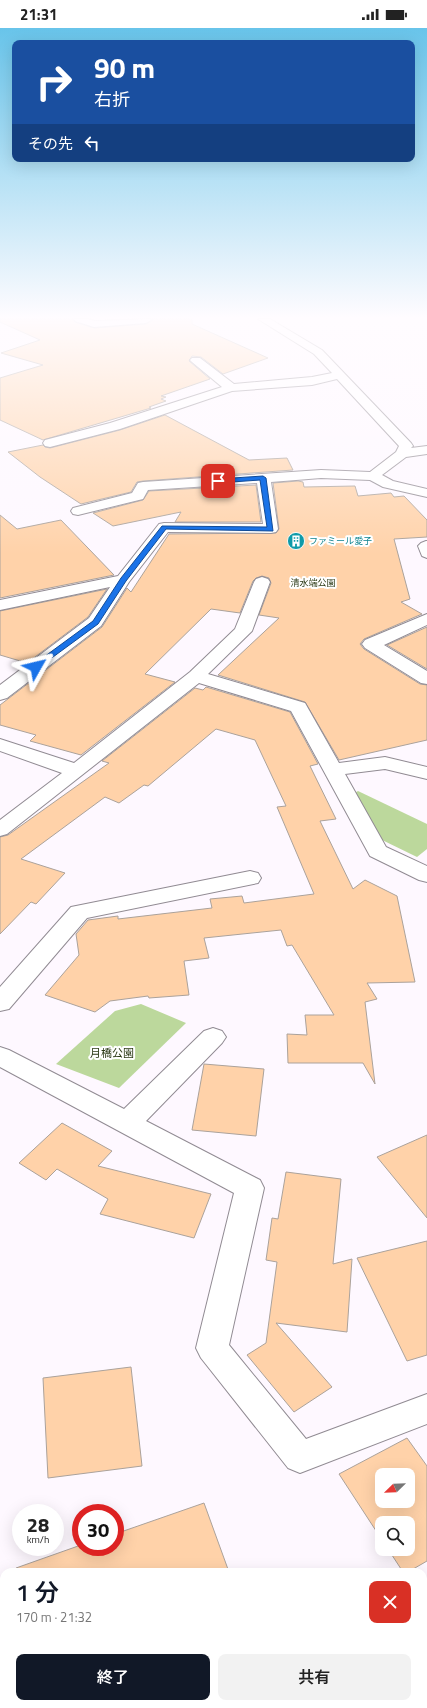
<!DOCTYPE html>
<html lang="ja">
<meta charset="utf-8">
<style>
:root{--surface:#fff;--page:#f2f2f2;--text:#222;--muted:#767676;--accent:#111827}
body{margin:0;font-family:"Titillium Web","Noto Sans JP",sans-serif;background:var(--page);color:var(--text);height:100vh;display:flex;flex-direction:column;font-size:15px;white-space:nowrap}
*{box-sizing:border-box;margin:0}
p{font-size:13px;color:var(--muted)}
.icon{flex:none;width:22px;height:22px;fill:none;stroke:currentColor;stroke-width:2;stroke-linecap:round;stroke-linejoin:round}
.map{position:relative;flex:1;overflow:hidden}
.sheet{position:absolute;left:0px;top:1540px;width:427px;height:140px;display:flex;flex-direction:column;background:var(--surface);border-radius:12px 12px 0 0;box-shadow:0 4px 16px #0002}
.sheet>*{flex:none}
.top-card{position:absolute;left:12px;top:12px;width:403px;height:122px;border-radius:8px;box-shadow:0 4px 16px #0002;background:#1a4fa0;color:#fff;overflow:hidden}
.needle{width:26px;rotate:247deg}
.fabs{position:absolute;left:375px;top:1440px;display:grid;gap:8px}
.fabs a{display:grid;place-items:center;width:40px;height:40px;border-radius:8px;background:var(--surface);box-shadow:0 4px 16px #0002;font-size:20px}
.speed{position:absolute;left:12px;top:1476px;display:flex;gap:8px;font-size:20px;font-weight:700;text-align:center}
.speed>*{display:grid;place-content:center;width:52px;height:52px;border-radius:50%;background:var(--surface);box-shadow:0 4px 16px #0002;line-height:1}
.speed small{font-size:10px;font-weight:400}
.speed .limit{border:6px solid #d22;background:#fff;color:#111}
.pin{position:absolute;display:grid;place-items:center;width:34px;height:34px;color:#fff;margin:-17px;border-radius:8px;box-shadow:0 2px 6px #0006}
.me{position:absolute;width:44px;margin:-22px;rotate:53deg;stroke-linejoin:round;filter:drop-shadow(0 0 3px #0008)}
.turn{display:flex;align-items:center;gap:14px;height:84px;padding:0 16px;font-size:18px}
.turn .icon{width:52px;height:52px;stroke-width:2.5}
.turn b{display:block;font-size:28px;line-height:34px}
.then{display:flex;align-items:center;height:38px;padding:0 16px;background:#0003;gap:8px;font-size:15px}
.round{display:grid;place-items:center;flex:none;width:42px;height:42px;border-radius:8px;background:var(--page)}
.head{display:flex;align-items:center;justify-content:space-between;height:68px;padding:0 16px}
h1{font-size:24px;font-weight:600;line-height:30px;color:var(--accent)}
.cta{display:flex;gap:8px;margin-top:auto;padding:8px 16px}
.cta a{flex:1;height:46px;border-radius:8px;background:var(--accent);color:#fff;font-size:16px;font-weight:600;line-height:46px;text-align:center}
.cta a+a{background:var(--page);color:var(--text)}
.status{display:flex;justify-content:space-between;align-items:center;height:28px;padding:0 20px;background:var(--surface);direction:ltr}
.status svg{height:11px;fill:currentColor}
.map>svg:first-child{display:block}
.green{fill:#bcd89c}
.building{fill:#ffd2a9;stroke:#aba29b;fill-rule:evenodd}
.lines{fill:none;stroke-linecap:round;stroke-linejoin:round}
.minor-casing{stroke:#918b93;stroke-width:2}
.minor{fill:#fff;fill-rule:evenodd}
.route{fill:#1a73e8;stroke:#114b97}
.labels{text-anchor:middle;stroke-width:4;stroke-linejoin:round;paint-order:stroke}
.far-culture-label{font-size:9px;fill:#0d838f;stroke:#fff;text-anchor:start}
.far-park-label{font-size:9px;fill:#2a3915;stroke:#fff}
.park-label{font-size:11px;fill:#2a3915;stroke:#fff}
</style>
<div class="status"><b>21:31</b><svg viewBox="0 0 49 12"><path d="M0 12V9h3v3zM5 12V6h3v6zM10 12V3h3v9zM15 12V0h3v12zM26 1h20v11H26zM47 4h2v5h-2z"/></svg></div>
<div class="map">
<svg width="427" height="1680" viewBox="0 0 427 1680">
<rect width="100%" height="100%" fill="#fef8ff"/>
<!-- green -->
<g class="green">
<polygon points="358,763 427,796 427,821 417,829 380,811 353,766"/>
<polygon points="141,976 186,995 119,1060 56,1036 115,983"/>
</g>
<!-- building -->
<g class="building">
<polygon points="0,291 73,291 75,294 94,300 146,296 152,293 152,291 192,291 192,296 268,330 223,346 201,329 192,328 189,333 210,351 161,368 166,369 161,371 166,373 149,379 151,380 43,412 0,392 0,350 43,337 1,325 40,312 0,294"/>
<polygon points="165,387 249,432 287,430 293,442 143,453 137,454 131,464 81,476 40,449 8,424 43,417 45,419 50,420 120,402"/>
<polygon points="298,453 303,454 304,459 355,458 358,468 391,465 394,469 404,468 427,492 427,509 394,511 410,571 401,574 422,586 364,611 360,616 364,621 420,656 427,657 427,712 339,732 305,674 218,647 279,590 259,587 271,555 269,550 262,548 256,550 253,553 240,585 211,581 145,646 175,654 81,727 30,713 36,707 0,697 0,677 102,599 127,560 131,564 169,506 276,505 279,501 273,455"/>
<polygon points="256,457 261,494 175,494 181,484 113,498 93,485 143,472 149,463"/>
<polygon points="0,487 17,501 61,492 114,547 0,570"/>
<polygon points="107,561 88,589 27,635 0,627 0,583"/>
<polygon points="427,599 427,641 387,617"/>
<polygon points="206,659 290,684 318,736 310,738 336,791 320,793 353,861 365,852 397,868 415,954 367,955 377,971 365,974 375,1056 363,1035 288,1035 287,1006 307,1007 305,987 334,987 292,917 287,918 281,902 204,910 209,930 184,933 189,967 149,970 148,968 110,973 95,984 45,967 79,927 76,906 88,892 118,888 118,891 212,880 210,871 242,868 244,875 314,866 277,779 286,778 255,712 216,701 148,758 144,757 119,775 105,769 21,831 65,845 36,876 31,874 0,906 0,809 8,807 109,735 102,733 195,660 203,662"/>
<polygon points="204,1036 264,1041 256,1108 192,1102"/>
<polygon points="62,1095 112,1123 98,1138 211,1166 194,1210 100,1186 108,1171 57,1141 46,1152 19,1135"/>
<polygon points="427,1107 427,1190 377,1129"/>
<polygon points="286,1144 341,1151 333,1236 352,1231 347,1304 276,1295 332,1359 294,1384 247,1327 266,1315 277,1234 266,1232 272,1190 278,1191"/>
<polygon points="427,1213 427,1327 407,1333 357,1230"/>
<polygon points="131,1339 142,1438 48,1450 43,1350"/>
<path d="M407,1410L427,1438V1533L408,1544H403L388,1521H408V1495H382V1512L339,1446ZM382,1447H408V1473H382Z"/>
<polygon points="204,1475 229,1544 17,1544 16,1540 81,1517 81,1519 115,1519 115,1506"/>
</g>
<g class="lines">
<!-- minor casing -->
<g class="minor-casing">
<g id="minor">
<polygon points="74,291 88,291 95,293 150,291 151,292 146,295 94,299 75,293"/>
<polygon points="258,291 270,291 322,322 411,415 413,418 411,420 427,418 427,426 406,429 382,447 393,453 427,461 427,469 383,459 370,452 321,450 271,454 278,501 276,504 271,505 168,504 129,554 101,598 7,670 0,672 0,657 89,590 110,559 0,582 0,572 118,548 159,496 164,495 263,496 257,455 148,462 143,471 78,487 73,486 71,483 73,480 132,465 138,455 143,454 321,442 370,444 396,424 399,418 337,351 312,357 232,363 120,401 50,419 45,418 43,415 45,412 110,395 222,359 192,334 190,332 192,330 200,330 234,356 312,349 332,345 314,326"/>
<polygon points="426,513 427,513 427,530 422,528 418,518 421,515"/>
<polygon points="262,549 268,551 270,554 252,603 208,646 305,675 339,735 385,729 427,739 427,751 385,741 345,746 386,819 427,838 427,854 419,852 370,828 291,683 199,655 7,806 0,808 0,792 62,745 0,723 0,711 74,735 190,644 235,601 254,554 256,551"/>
<polygon points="427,586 427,597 384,617 427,643 427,656 421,655 365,620 362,616 365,612"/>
<polygon points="250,843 258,845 261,850 258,855 87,890 9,981 0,983 0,959 71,879"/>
<polygon points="213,1000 222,1003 226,1009 222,1015 146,1093 260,1152 264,1160 229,1317 306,1411 427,1366 427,1396 300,1445 288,1440 201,1330 196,1320 234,1165 0,1039 0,1019 9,1022 124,1081 204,1003"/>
<polygon points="427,1606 427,1645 423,1646 423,1608"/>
<polygon points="323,1676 368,1676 366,1680 321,1680"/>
</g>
</g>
<!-- minor -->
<use href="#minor" class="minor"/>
</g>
<!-- sky -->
<linearGradient id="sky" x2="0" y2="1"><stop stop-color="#68c4ea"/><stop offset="0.55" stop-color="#fffcff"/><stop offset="1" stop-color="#fffcff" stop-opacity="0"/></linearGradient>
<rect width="427" height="526" fill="url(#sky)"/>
<!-- route -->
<polygon class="route" points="263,448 266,450 273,503 166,501 126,553 98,596 38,640 33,640 33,637 93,593 121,550 162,498 267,499 260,452 218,455 215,453 218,451"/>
<!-- icons -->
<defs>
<g id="building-disc" transform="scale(0.9)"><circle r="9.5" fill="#0f9aa8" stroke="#fff"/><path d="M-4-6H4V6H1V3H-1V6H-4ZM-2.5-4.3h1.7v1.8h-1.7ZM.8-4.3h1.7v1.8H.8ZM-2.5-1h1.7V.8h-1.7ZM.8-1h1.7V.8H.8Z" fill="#fff"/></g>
</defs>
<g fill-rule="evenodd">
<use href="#building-disc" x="296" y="513"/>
</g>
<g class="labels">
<!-- far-culture labels -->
<g class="far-culture-label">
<text x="309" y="516">ファミール愛子</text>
</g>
<!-- far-park labels -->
<g class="far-park-label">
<text x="313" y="558">清水端公園</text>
</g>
<!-- park labels -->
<g class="park-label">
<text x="112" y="1029">月橋公園</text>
</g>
</g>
</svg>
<div class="fabs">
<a><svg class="needle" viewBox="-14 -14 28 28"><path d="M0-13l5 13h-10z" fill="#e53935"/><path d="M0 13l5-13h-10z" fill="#767676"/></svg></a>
<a><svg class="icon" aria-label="search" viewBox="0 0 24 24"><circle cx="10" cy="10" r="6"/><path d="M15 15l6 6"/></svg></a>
</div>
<div class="speed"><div>28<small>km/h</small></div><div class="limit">30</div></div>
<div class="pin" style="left:218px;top:453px;background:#d93025"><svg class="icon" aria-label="arrive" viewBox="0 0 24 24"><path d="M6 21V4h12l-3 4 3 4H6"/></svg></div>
<svg class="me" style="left:36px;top:639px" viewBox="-20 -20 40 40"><path d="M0-17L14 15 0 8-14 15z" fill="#1a73e8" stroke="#fff" stroke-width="4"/></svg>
<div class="top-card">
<div class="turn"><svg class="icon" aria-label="right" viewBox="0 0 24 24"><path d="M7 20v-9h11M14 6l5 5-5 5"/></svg><div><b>90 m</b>右折</div></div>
<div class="then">その先<svg class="icon" aria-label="left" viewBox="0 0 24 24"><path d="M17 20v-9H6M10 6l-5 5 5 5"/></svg></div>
</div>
<section class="sheet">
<div class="head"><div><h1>1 分</h1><p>170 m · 21:32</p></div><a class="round" style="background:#d93025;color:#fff"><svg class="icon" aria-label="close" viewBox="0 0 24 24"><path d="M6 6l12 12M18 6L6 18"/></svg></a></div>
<div class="cta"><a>終了</a><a>共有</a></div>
</section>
</div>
